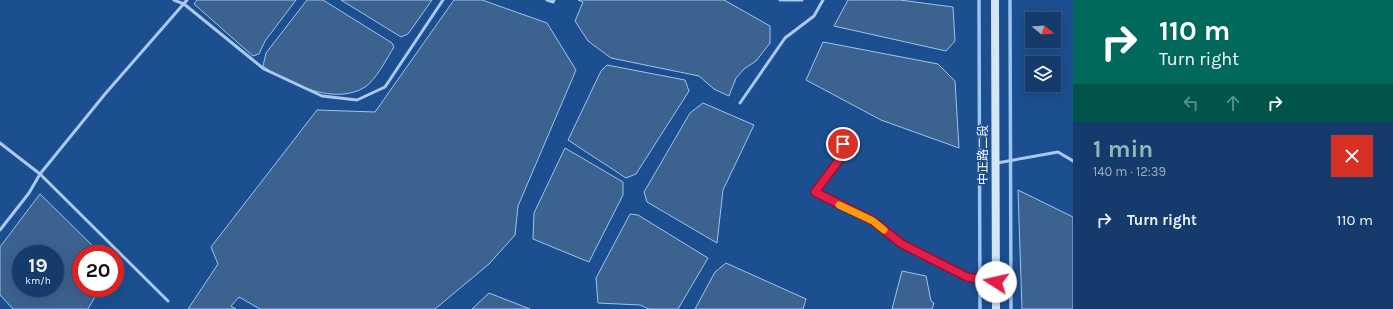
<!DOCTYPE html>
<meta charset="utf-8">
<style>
:root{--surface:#143b6b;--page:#1d4271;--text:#f1f3f6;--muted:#9dadc1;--line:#33557e;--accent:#8bbbb9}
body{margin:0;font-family:Karla,"Noto Sans TC",sans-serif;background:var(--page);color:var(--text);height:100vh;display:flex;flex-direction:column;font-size:15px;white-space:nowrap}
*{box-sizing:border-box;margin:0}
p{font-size:13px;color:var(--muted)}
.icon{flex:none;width:22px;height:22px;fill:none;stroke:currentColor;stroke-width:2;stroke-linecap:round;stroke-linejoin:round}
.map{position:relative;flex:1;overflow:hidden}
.drawer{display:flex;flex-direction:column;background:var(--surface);width:320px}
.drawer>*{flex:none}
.hud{background:#00695c;color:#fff;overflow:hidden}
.needle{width:26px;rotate:107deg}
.buttons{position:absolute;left:1025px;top:12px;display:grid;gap:8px}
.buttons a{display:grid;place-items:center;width:36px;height:36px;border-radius:0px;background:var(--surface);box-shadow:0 4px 16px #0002,0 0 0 1px var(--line);font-size:20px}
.speed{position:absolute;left:12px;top:245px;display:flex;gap:8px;font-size:20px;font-weight:700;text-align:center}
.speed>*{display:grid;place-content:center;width:52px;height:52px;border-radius:50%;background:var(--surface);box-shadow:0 4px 16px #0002,0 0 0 1px var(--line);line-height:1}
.speed small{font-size:10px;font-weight:400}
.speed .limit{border:6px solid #d22;background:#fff;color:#111}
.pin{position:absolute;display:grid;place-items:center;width:34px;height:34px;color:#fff;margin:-17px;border:2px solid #fff;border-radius:50%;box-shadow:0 1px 4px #0007}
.me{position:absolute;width:44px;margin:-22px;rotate:280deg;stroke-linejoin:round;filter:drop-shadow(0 0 3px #0008)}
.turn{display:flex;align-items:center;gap:14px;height:84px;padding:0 20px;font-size:18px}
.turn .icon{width:52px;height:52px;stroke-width:2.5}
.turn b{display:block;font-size:28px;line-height:34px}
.lanes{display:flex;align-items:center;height:38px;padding:0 20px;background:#0003;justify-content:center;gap:20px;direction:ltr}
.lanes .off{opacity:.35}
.round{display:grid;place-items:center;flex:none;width:42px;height:42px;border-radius:0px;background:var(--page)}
.headline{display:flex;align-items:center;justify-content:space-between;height:68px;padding:0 20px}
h1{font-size:24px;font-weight:700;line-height:30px;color:var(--accent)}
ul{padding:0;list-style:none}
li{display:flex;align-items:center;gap:12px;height:60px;padding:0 20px}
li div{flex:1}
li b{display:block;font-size:15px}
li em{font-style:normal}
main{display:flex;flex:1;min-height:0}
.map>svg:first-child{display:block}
.water{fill:#3c6290;stroke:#9cc4f0;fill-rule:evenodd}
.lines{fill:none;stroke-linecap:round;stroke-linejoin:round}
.stream{stroke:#9cc4f0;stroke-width:3.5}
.service{stroke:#a9c9ee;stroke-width:3}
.secondary{stroke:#d6e6fa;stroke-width:8}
.route-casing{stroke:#92132f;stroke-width:10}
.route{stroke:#e11d48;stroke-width:7}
.slow{stroke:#f59e0b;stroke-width:7}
.labels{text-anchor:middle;stroke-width:3;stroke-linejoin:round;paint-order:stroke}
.street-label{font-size:12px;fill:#fff;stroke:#1b4f8f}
</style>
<main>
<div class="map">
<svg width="1073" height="309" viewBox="0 0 1073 309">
<rect width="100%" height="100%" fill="#1b4f8f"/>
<!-- water -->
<g class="water">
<polygon points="197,0 296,0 265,41 259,54 253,56 194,4"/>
<path d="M307,0H323L392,43L394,47C387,58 376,80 365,87C336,106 288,84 263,66L266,53Z"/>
<polygon points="341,0 432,0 408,34 401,37"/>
<polygon points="454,0 482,0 547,23 576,70 518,206 515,235 489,264 435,309 260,309 239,297 231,306 236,309 188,309 218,264 211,247 317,110 375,112"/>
<polygon points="578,0 724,0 770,26 770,43 756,61 744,69 736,78 729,96 714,89 699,76 611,58 588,41 575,21 583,2"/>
<polygon points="848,0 900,0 953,7 955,41 946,51 834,26"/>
<polygon points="823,42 938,64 955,81 959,148 881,120 806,80"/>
<polygon points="607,65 685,80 689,91 636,174 626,178 568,140 601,71"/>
<polygon points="703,103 754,125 723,190 717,243 647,202 644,192 690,113"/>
<polygon points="565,148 623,182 623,195 589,262 533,239 534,213"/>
<polygon points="1018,190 1073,217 1073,309 1022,309"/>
<path d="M40,194L101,254H81V288H100L88,309H13L0,295V247ZM21,254H55V288H21Z"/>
<polygon points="630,214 638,215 708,258 678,309 649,309 640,305 598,303 596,278"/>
<polygon points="726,263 806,299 803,309 695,309 715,272"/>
<polygon points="902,271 926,276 931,301 934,303 932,309 892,309"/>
<polygon points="489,293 530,309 472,309"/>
</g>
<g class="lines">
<!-- stream -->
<g class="stream">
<polyline points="979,0 980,309"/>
<polyline points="1010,0 1011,309"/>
</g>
<!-- service -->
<g class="service">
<polyline points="174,0 184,4 264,69 322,96 357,100 385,87 443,0"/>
<polyline points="547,0 553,2 554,0"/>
<polyline points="780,0 802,0"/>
<polyline points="740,103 785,38 814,16 823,0"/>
<polyline points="0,143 40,174 168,301"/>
<polyline points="843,145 839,160 815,192 873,221 902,244 967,277 996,282"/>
<polyline points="997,163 1058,152 1073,161"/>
<polyline points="0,230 29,193 40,174 105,94 187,0"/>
</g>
<!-- secondary -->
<polyline class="secondary" points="995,0 996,309"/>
</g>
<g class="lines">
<!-- route casing -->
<g class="route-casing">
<polyline id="route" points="843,144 839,160 815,192 873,221 902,244 967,277 996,282"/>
</g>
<!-- route -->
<use href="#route" class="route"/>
<!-- slow -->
<polyline class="slow" points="839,205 873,221 884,230"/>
</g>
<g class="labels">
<!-- street labels -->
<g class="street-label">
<text transform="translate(983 155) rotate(-90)" y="4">中正路二段</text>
</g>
</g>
</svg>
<div class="buttons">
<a><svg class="needle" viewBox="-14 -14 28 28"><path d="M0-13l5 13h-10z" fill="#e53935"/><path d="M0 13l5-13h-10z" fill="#9dadc1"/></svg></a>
<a><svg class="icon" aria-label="layers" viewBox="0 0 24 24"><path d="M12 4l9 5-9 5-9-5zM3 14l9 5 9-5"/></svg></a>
</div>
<div class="speed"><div>19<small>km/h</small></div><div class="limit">20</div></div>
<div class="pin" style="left:843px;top:144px;background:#d93025"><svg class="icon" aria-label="arrive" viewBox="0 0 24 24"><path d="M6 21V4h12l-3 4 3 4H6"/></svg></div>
<svg class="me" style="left:996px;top:282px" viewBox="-20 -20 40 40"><circle r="19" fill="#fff"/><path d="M0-13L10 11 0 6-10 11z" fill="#e11d48"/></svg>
</div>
<section class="drawer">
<div class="hud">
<div class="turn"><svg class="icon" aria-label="right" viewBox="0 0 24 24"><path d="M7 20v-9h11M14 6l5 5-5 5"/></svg><div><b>110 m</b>Turn right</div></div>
<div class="lanes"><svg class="icon off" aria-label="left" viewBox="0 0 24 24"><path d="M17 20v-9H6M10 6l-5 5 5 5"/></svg><svg class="icon off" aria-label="ahead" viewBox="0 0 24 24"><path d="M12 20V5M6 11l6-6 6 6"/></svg><svg class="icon" aria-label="right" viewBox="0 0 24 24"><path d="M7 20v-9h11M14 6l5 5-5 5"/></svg></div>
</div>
<div class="headline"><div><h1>1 min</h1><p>140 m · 12:39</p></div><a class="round" style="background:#d93025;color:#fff"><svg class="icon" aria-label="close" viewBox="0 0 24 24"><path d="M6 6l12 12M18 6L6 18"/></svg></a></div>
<ul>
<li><svg class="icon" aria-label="right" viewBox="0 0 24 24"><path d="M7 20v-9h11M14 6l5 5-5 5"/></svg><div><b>Turn right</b></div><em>110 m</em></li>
</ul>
</section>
</main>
